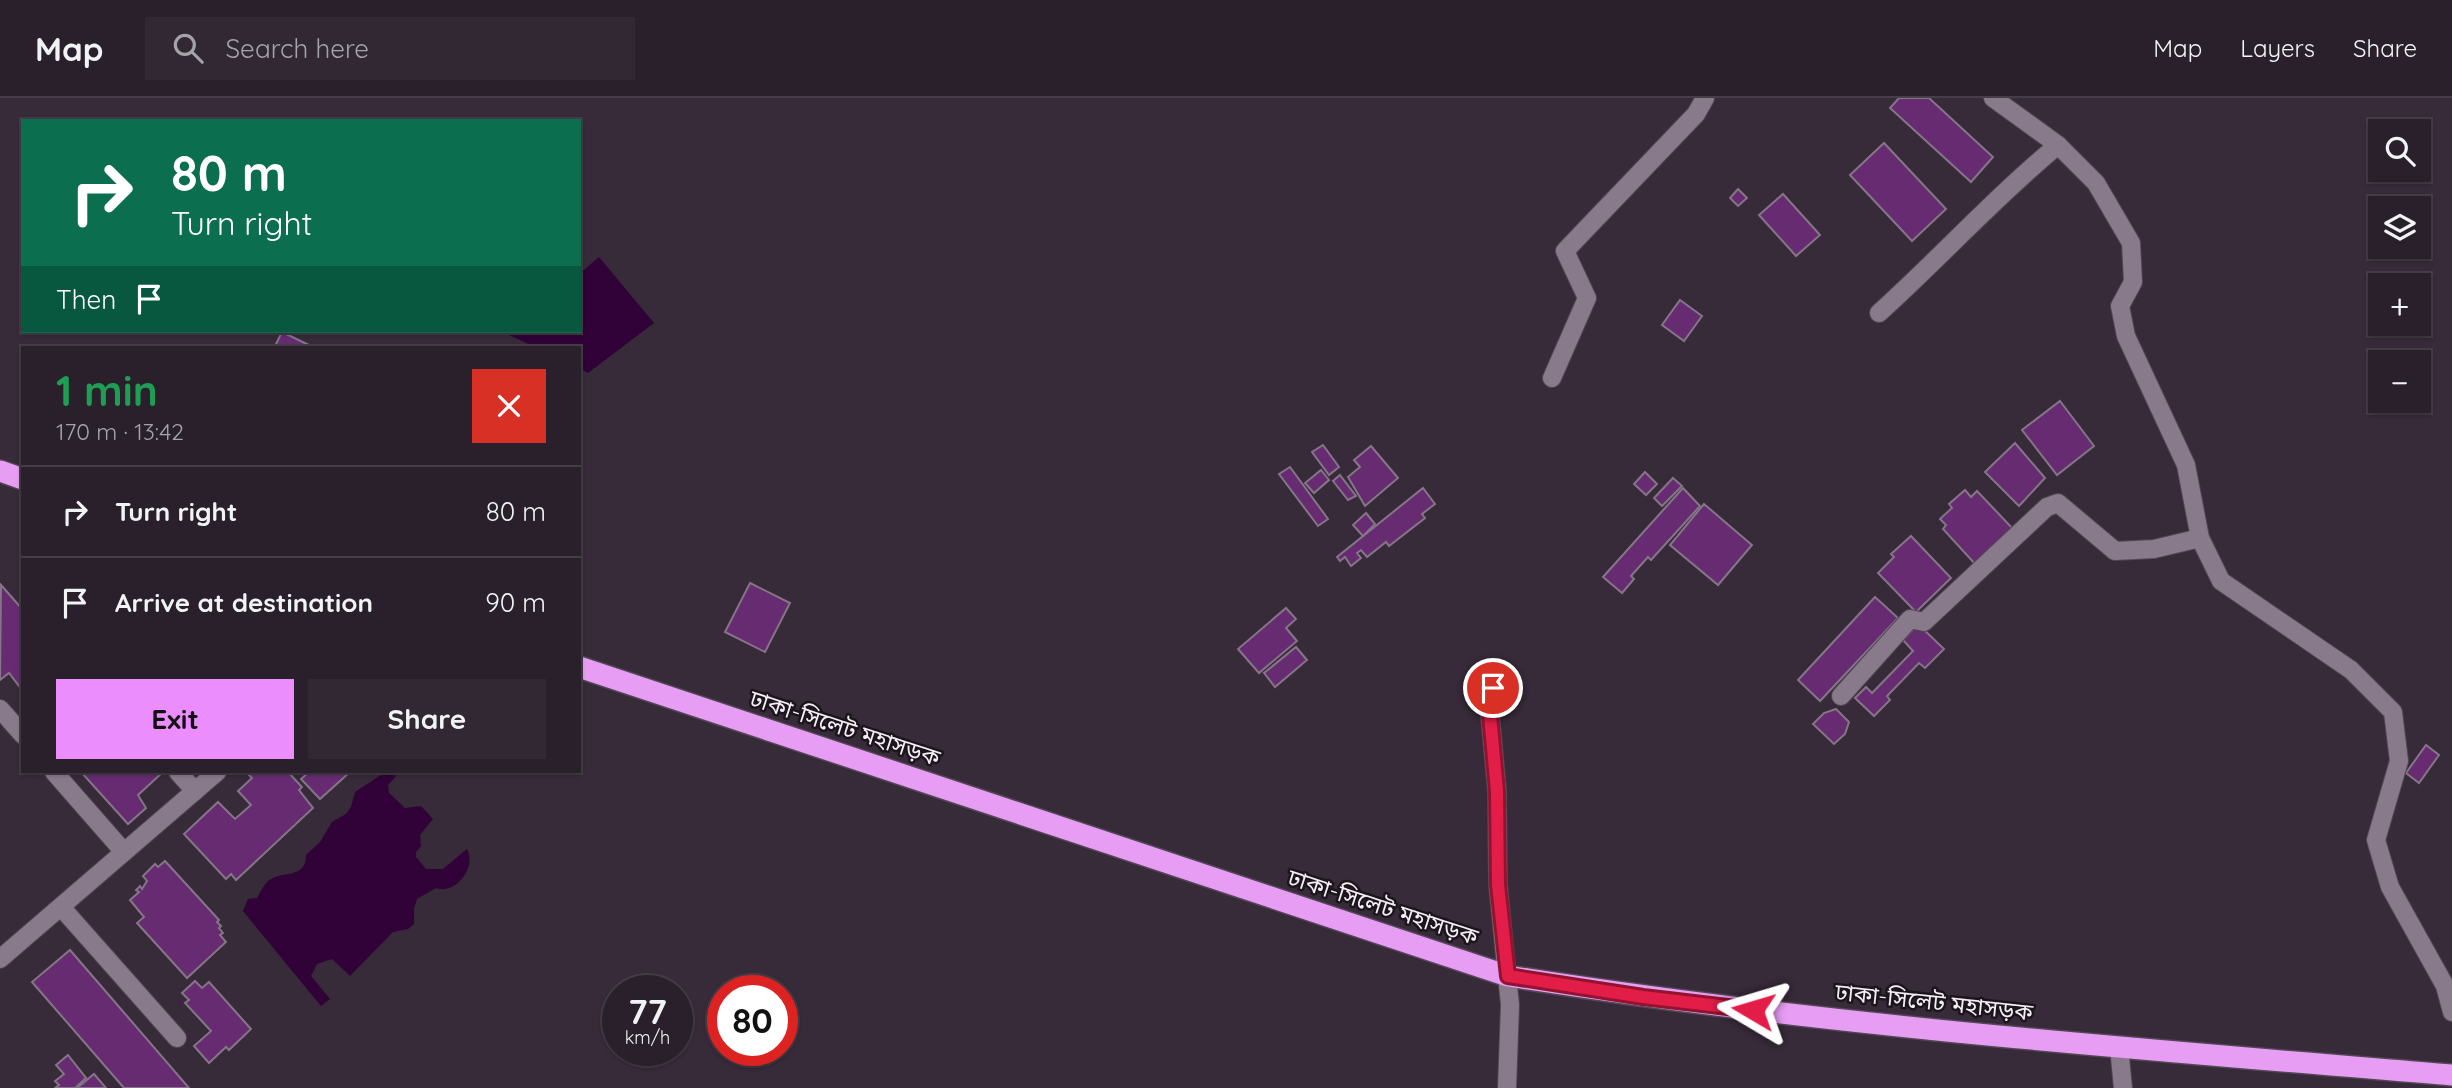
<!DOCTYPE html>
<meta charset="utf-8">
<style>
:root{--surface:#29202b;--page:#312833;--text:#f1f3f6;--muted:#a5a3a9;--line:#453e47;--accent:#eb8dfc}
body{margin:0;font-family:Quicksand,"Noto Sans Bengali",sans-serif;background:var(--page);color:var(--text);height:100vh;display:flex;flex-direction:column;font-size:26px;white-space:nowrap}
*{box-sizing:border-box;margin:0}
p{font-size:23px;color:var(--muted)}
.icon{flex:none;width:38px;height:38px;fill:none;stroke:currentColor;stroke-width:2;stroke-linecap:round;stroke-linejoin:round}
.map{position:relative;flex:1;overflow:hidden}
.sheet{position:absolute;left:21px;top:248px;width:560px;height:427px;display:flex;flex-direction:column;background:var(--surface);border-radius:0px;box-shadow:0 2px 5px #0004,0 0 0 2px var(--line)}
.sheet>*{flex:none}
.hud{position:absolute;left:21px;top:21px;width:560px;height:214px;border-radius:0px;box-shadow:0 2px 5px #0004,0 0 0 2px var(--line);background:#0b6e4f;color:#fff;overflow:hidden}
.tools{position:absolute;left:2368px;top:21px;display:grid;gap:14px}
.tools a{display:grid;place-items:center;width:63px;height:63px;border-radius:0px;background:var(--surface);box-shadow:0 2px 5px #0004,0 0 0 2px var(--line);font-size:35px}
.speed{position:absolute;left:602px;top:877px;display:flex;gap:14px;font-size:35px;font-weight:700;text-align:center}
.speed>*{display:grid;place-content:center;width:91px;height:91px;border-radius:50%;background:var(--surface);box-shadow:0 2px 5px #0004,0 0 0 2px var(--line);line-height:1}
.speed small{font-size:18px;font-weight:400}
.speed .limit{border:10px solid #d22;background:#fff;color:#111}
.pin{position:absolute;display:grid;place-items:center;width:60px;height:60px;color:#fff;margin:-30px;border:4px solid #fff;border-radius:50%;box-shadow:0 2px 7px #0007}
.me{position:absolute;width:77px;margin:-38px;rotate:277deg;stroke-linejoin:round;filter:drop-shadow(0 0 5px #0008)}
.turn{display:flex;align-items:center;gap:24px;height:147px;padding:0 35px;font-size:32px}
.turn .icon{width:91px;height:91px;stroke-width:2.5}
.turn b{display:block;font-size:49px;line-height:60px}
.then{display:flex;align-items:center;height:66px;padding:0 35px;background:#0003;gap:14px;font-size:26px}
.round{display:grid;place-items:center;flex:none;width:74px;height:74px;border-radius:0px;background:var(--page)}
.overview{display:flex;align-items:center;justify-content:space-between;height:119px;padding:0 35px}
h1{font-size:42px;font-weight:700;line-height:52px;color:#1e9e55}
.cta{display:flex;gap:14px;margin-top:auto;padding:14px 35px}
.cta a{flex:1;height:80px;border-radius:0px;background:var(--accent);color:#111;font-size:28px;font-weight:700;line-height:80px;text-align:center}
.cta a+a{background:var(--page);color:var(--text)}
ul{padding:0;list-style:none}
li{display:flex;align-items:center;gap:21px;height:91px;padding:0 35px;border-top:2px solid var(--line)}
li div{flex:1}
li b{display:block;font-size:26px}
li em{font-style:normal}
header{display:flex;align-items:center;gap:42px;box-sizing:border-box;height:98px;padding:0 35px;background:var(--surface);border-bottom:2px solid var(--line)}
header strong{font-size:33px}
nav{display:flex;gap:38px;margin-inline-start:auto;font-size:24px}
.search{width:490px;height:63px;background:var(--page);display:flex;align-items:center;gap:18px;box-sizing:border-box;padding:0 24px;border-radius:0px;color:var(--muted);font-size:26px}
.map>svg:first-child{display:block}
.water{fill:#300238}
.building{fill:#672b72;stroke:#847587;stroke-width:2}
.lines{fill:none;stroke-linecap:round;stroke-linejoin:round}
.minor-casing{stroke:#524754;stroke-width:20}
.highway-casing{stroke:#524754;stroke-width:24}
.minor{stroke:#897a8b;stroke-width:18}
.highway{stroke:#e69df3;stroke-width:21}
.route-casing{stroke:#92132f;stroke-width:18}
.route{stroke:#e11d48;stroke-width:12}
.labels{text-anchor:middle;stroke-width:5;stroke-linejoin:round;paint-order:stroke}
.street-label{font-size:23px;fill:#f6edf7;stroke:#1b151c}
</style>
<header>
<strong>Map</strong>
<div class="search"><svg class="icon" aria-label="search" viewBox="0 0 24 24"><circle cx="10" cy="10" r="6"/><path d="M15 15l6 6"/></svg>Search here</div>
<nav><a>Map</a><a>Layers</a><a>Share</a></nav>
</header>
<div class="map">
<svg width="2452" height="990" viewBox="0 0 2452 990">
<rect width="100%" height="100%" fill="#372a39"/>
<!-- water -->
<g class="water">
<polygon points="599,159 654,225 588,275 579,270 579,250 537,250 509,237 514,233 579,233 579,176"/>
<path d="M384,675H393L396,678L388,687L389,695L405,710L421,708L433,721L420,737L421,748L416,754V759L426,771H443L467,751C477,769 456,797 436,790L417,801L414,811V826L408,831L393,834L350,878L332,861L317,866L311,878L330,901L321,908L243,813L248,801L257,800C260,795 263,788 267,784C280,771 306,783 306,757L320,744L332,724L346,716L351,709L355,694Z"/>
</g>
<!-- building -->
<g class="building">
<polygon points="1899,0 1929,0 1993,59 1971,84 1890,10"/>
<polygon points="1884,45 1946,111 1912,143 1850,77"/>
<polygon points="1738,91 1747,100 1738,108 1730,100"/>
<polygon points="1783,96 1820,137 1796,158 1759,117"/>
<polygon points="1680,202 1702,218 1684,243 1662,227"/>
<polygon points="282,234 315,250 274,250"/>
<polygon points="2060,303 2094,348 2057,377 2022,332"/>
<polygon points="2015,345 2045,380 2019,408 1985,374"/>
<polygon points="1323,347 1339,369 1329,377 1312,354"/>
<polygon points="1371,348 1398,380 1365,408 1348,379 1360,369 1354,362"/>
<polygon points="1290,369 1328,421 1318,428 1279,376"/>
<polygon points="1321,372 1329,382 1314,395 1305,385"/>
<polygon points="1645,374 1657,386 1646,397 1634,386"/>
<polygon points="1340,377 1356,398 1348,402 1333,383"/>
<polygon points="1673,380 1682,388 1662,408 1654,400"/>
<polygon points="1423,390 1435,406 1422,416 1425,420 1389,448 1386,444 1367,459 1361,452 1357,455 1361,460 1351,468 1345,459 1340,463 1337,459"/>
<polygon points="1683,390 1700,408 1651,462 1648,459 1631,478 1634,481 1622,495 1603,479"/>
<polygon points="1965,392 1971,399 1977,393 2014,432 1976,467 1943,431 1946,427 1940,421 1952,410 1949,406"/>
<polygon points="1704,406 1752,447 1718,487 1670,447"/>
<polygon points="1366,415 1375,426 1363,438 1353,427"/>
<polygon points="1911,438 1951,480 1916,514 1878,475 1894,459 1891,456"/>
<polygon points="750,485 790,505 765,554 725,534"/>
<polygon points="1,487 23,512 23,585 19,588 9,575 0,582"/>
<polygon points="1875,499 1898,520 1820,603 1798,582"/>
<polygon points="1286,510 1296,521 1286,530 1297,543 1259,575 1238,551"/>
<polygon points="1918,526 1944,551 1925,570 1919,565 1887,598 1890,602 1874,618 1855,600 1866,589 1872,595 1913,553 1903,542"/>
<polygon points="1296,549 1307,562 1275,589 1264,575"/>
<polygon points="1836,611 1849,624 1845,636 1834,646 1813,626 1824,615"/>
<polygon points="2426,647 2439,657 2419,685 2406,675"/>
<polygon points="81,674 163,674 138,697 146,710 128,726"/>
<polygon points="250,674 288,674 302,689 299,692 313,710 236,782 231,776 226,781 184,736 218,704 235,721 251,707 238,693 252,680 248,676"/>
<polygon points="309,674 350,674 320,701 301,681"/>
<polygon points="165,763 219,822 217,824 221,828 219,830 223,835 220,837 226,844 187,880 137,825 144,819 130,802 139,794 136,792 140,788 142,791 147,783 143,778 155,766 158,769"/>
<polygon points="70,852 189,990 124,990 32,884"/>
<polygon points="195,883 202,890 209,884 251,931 229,952 226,949 209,965 194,948 211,933 185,905 189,902 182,895"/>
<polygon points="68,957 86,980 75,990 55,990 59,987 55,983 64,976 56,967"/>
<polygon points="94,976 106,990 77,990"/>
</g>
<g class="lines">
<!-- minor casing -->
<g class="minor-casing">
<g id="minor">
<polyline points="1993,0 2058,47 2096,85 2131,145 2133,184 2120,208 2126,238 2186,367 2200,440 2221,483 2351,572 2393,614 2399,663 2376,742 2390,789 2445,888 2452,914"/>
<path d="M1879,215C1940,160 1995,99 2058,47"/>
<polyline points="1552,280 1587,200 1565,153 1696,16 1705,0"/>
<polyline points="1497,574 1489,606 1497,693 1498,787 1510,907 1507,990"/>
<polyline points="1841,598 1910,521 1924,524 2047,409 2058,405 2115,453 2154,451 2200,440"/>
<polyline points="0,611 23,637"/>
<polyline points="54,674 124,754"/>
<polyline points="178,674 195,693"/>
<polyline points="61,809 177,940"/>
<polyline points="0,861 217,674"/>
<polyline points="2119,949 2123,990"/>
</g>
</g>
<!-- highway casing -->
<g class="highway-casing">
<g id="highway">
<polyline points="0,373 23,381"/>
<path d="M579,569L1508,878C1820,927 2137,951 2452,977"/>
</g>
</g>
<!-- minor -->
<use href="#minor" class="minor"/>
<!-- highway -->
<use href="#highway" class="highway"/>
</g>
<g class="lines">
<!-- route casing -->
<g class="route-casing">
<polyline id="route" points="1493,590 1489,606 1497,693 1498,787 1508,878 1643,899 1753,912"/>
</g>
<!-- route -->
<use href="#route" class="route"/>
</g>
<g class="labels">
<!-- street labels -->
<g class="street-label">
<text transform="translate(845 630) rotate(18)" y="8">ঢাকা-সিলেট মহাসড়ক</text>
<text transform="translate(1383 809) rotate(18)" y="8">ঢাকা-সিলেট মহাসড়ক</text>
<text transform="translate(1934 904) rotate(6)" y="8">ঢাকা-সিলেট মহাসড়ক</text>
</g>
</g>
</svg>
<div class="tools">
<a><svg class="icon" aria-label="search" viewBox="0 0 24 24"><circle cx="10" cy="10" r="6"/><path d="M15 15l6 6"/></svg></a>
<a><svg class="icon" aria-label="layers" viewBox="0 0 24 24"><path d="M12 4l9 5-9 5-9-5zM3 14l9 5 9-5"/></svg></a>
<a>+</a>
<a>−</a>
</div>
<div class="speed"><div>77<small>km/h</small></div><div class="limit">80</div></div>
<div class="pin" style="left:1493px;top:590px;background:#d93025"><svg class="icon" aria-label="arrive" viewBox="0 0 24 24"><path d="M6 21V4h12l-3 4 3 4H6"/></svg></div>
<svg class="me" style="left:1753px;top:912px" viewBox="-20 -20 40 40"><path d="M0-17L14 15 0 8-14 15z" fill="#e11d48" stroke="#fff" stroke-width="4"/></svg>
<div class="hud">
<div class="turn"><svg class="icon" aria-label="right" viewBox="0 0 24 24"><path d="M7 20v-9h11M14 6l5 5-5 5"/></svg><div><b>80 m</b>Turn right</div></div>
<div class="then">Then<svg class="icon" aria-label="arrive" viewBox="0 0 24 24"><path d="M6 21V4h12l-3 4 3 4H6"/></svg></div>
</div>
<section class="sheet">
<div class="overview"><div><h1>1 min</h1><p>170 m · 13:42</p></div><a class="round" style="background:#d93025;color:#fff"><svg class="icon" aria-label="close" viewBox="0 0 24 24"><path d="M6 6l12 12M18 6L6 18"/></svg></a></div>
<ul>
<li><svg class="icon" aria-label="right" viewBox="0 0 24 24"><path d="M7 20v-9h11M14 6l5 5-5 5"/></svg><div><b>Turn right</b></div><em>80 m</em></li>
<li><svg class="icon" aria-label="arrive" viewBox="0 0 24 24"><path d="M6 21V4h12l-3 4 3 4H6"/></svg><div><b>Arrive at destination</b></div><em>90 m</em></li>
</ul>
<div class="cta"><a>Exit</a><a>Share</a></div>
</section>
</div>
